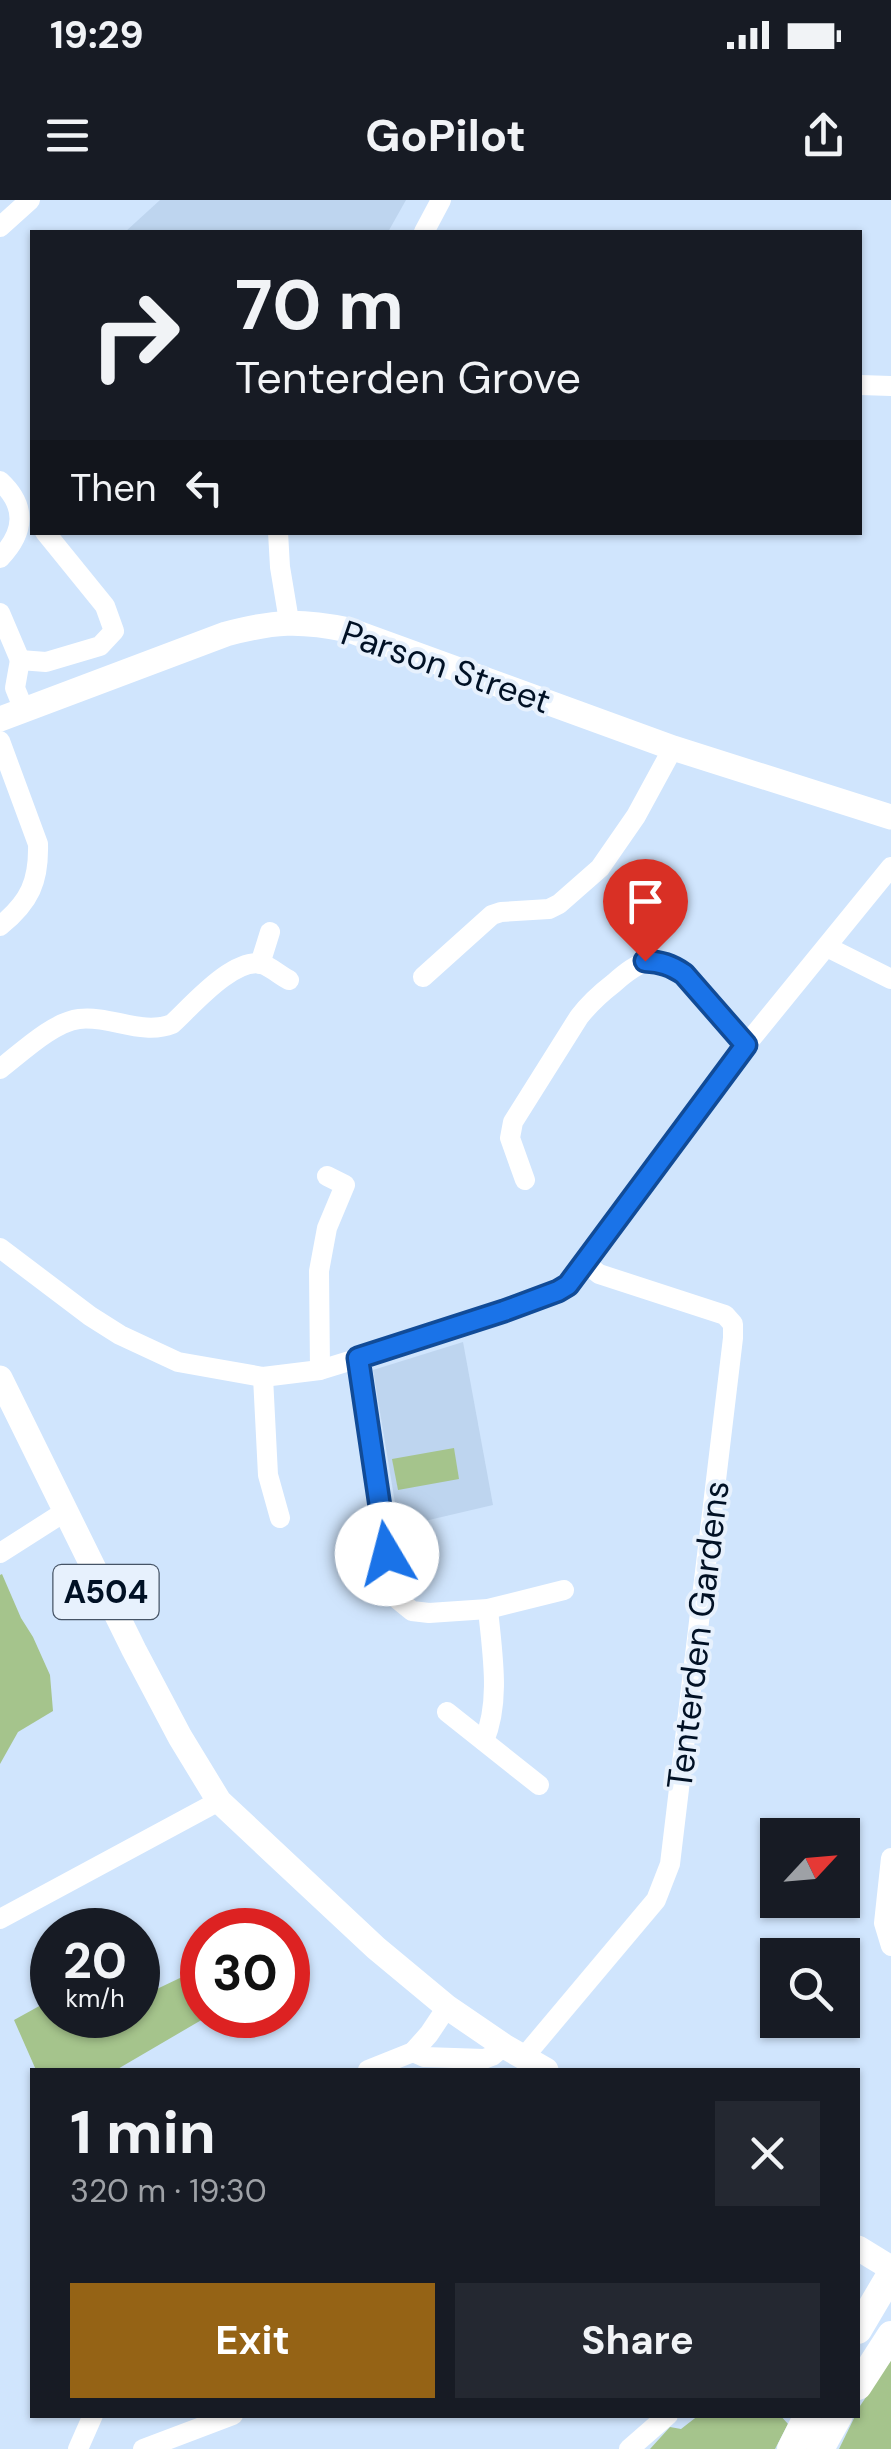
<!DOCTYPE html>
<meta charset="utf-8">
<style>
:root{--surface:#171b24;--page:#242831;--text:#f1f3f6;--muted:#9ea1a6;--accent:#956315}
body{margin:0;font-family:"DM Sans",sans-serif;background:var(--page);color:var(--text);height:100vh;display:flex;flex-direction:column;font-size:38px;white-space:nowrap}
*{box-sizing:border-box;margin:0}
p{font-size:32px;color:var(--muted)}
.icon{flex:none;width:55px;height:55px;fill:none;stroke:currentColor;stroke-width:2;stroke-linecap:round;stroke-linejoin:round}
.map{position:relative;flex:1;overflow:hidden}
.drawer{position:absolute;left:30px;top:1868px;width:830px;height:350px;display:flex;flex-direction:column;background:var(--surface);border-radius:0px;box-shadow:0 2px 8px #0004}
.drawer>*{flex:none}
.guide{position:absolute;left:30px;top:30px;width:832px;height:305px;border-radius:0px;box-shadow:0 2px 8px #0004;background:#171b24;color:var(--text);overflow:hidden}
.needle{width:65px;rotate:64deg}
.fabs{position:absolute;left:760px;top:1618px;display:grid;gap:20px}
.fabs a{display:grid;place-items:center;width:100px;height:100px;border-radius:0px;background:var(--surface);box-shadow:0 2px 8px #0004;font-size:50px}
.speed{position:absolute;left:30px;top:1708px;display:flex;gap:20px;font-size:50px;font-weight:700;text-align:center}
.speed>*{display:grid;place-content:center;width:130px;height:130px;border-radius:50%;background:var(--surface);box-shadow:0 2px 8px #0004;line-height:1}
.speed small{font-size:25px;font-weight:400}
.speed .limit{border:15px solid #d22;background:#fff;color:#111}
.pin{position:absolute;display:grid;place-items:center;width:85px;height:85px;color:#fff;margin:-102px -42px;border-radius:50% 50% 50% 0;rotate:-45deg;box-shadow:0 0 10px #0007}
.pin .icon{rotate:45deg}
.me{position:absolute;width:110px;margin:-55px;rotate:352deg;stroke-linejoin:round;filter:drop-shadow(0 0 8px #0008)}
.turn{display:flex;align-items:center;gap:35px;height:210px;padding:0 40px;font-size:45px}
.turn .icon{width:130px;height:130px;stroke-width:2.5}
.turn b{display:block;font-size:70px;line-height:85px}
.then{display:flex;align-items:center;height:95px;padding:0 40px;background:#0003;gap:20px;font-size:38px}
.round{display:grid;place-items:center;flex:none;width:105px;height:105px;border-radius:0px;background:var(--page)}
.headline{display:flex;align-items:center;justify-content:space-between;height:170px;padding:0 40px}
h1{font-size:60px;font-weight:700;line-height:75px}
.cta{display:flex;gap:20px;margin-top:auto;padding:20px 40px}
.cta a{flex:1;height:115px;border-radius:0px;background:var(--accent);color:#fff;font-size:40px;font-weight:700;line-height:115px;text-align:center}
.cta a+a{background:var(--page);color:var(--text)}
.status{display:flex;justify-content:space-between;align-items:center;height:70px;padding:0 50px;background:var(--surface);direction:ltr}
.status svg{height:28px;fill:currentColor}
header{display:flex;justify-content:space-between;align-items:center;height:130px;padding:0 40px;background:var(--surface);font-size:45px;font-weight:700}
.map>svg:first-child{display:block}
.built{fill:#bed5ef}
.green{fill:#a5c48c}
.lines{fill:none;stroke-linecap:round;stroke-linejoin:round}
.minor{stroke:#fff;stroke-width:20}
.major{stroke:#fff;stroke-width:25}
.highway{stroke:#fff;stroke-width:28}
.route-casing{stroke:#114b97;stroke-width:25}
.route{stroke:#1a73e8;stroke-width:18}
.labels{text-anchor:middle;stroke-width:8;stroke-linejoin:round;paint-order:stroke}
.shield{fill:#e7f1fd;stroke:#465466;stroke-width:2.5}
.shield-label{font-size:32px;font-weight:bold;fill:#011125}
.street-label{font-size:35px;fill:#011125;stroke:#e7f1fd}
</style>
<div class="status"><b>19:29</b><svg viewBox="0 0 49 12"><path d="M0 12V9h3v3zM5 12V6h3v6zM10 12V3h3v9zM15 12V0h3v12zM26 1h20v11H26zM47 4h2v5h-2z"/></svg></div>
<header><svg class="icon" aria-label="menu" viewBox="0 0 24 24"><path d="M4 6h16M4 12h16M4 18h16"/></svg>GoPilot<svg class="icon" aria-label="share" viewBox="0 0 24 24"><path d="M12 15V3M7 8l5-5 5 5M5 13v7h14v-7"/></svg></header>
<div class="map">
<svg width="891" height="2249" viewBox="0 0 891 2249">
<rect width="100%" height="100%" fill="#d0e5fd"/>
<!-- built -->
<g class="built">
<polygon points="160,0 406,0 388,32 125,32"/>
<polygon points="463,1142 493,1305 399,1327 373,1170"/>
</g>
<!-- green -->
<g class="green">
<polygon points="454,1248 459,1279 398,1290 392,1259"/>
<polygon points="2,1374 21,1418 33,1437 50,1475 53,1511 18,1532 0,1564 0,1375"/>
<polygon points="182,1777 190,1788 202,1782 202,1815 210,1815 116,1870 36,1870 14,1820 52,1799 52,1815 138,1815 138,1798"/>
<polygon points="891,2160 891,2249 839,2249 860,2206"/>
<polygon points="699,2215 780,2215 788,2224 775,2249 650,2249 670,2227 681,2229"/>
</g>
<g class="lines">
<!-- minor -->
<g class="minor">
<polyline points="0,27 30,0"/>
<polyline points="424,32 441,0"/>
<polyline points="860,185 891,186"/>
<path d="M0,281C27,306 25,332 0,358"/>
<polyline points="278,332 280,367 289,421"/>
<polyline points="0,413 20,460"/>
<polyline points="24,510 15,488 20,460 46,462 100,446 114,431 105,406 45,332"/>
<path d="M0,541L38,644C39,681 30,702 0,726"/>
<polyline points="827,747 891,779"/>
<polyline points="260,764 270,732"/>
<polyline points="423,777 492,715 501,712 549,709 559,704 600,668 636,616 673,548"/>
<path d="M0,869C21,853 53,822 79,819C110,815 142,836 172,824C191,807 233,757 262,764C271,767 281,776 289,780"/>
<path d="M525,980L510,938L513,922L579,817C589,804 601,793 614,783C640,760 654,753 684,774L746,845"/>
<polyline points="0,1048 90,1116 120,1135 178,1162 263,1177 320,1170 447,1131 558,1091 568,1085 746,845 891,667"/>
<polyline points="359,1158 392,1389 396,1398 412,1411 429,1413 488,1409 564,1390"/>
<polyline points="320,1170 319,1071 327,1028 345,985 327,976"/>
<polyline points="263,1177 268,1275 280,1318"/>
<polyline points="0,1353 66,1311"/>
<polyline points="447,1512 539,1585"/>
<path d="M484,1541C501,1501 492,1452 488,1409"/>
<polyline points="891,1658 884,1723 891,1746"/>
<polyline points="0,1719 219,1601"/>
<polyline points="413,1852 429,1834 447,1807"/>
<polyline points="524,1857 656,1700 670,1664 733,1138 733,1124 725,1115 599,1074 585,1063"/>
<polyline points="368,1870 413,1852 424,1857 484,1859 492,1856 504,1846"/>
<polyline points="78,2249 93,2215"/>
<polyline points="143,2249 233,2215"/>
<polyline points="629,2249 668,2215"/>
</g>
<!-- major -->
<g class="major">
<path d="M0,519L226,434C275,421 299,420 349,430L673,548L891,617"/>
<polyline points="0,1178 134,1450 180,1537 219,1601 376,1748 447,1807 504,1846 546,1870"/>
<polyline points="858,2048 891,2068"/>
</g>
<!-- highway -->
<g class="highway">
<polyline points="858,2130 891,2074"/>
<polyline points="858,2186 891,2135"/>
<polyline points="791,2249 808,2215"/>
<polyline points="820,2249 839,2215"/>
</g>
</g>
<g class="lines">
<!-- route casing -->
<g class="route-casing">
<path id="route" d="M387,1354L358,1158L504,1111L558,1091L568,1085L746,845L684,774C671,765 661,762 645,761"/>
</g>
<!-- route -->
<use href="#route" class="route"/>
</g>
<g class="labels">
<!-- shield labels -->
<rect class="shield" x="53.5" y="1365" width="105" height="54" rx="8"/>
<g class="shield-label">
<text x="106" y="1403">A504</text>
</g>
<!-- street labels -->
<g class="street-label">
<text transform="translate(446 467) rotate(19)" y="12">Parson Street</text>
<text transform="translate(698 1435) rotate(-83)" y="12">Tenterden Gardens</text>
</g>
</g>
</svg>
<div class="fabs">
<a><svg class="needle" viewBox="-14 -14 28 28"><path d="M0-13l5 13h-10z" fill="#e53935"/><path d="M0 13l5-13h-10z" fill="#9ea1a6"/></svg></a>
<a><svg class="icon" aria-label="search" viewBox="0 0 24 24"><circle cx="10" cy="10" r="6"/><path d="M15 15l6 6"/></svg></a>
</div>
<div class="speed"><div>20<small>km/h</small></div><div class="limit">30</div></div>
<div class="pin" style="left:645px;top:761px;background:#d93025"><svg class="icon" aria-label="arrive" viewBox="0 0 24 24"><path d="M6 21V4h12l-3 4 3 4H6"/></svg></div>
<svg class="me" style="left:387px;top:1354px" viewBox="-20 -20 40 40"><circle r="19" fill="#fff"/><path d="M0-13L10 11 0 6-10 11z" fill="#1a73e8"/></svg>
<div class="guide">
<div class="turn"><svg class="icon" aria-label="right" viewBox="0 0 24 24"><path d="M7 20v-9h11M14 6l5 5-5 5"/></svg><div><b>70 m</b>Tenterden Grove</div></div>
<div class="then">Then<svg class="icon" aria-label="left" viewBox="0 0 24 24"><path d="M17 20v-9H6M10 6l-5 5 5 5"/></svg></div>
</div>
<section class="drawer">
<div class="headline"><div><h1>1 min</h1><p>320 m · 19:30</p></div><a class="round"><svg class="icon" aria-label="close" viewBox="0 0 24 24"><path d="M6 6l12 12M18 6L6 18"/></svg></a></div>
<div class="cta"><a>Exit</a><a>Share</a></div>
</section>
</div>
